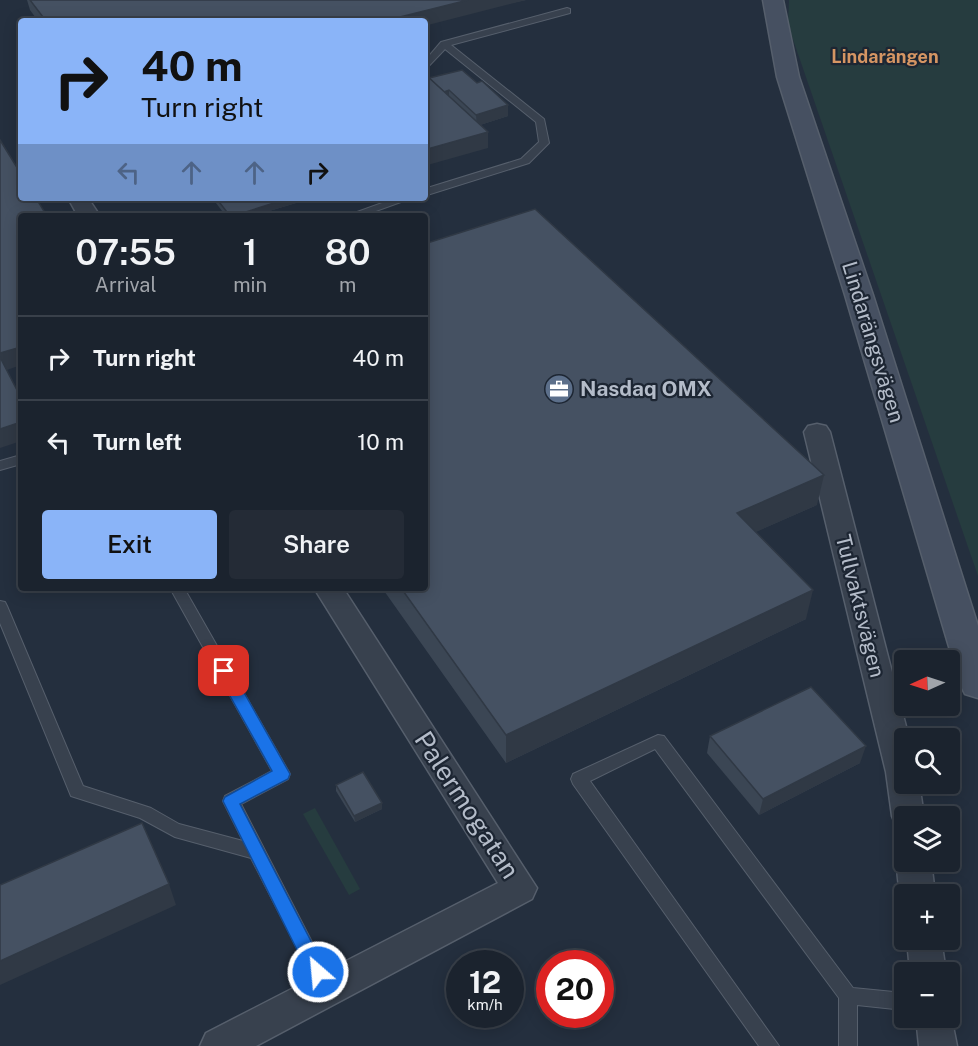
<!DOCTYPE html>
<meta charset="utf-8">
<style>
:root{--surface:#1b232e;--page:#242b36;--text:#f1f3f6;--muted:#a0a4aa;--line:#39404a;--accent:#8ab4f8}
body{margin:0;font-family:"Public Sans",sans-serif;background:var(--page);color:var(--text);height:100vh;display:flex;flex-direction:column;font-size:22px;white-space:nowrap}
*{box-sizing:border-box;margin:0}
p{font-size:20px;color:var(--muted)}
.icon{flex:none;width:33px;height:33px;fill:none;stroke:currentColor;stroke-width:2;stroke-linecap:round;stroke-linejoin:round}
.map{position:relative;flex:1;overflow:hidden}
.drawer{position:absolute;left:18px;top:213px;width:410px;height:378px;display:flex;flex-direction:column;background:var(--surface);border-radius:6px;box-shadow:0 3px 15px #0003,0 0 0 2px var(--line)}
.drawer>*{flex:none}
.banner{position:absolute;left:18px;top:18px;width:410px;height:183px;border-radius:6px;box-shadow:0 3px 15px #0003,0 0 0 2px var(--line);background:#8ab4f8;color:#111;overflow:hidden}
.needle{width:39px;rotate:267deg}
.buttons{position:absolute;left:894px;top:650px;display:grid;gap:12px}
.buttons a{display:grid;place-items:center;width:66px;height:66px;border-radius:6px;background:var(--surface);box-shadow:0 3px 15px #0003,0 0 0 2px var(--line);font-size:30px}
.speed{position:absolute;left:446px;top:950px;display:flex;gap:12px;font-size:30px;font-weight:700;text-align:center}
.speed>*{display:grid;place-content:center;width:78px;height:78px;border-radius:50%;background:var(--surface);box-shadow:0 3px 15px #0003,0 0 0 2px var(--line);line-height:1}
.speed small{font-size:15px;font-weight:400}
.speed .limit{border:9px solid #d22;background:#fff;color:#111}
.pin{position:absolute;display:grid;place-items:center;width:51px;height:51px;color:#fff;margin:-26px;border-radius:12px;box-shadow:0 3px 9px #0006}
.me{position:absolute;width:66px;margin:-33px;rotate:333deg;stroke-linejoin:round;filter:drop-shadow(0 0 4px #0008)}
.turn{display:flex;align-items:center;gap:21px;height:126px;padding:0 24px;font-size:27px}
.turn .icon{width:78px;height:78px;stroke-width:2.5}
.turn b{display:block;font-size:42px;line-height:51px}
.lanes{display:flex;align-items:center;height:57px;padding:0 24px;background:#0003;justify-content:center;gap:30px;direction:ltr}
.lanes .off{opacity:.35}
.eta{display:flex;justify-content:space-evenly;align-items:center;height:102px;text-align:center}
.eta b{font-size:36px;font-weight:600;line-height:42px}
.cta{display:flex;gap:12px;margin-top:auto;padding:12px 24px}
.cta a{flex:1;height:69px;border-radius:6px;background:var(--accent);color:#111;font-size:24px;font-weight:600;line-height:69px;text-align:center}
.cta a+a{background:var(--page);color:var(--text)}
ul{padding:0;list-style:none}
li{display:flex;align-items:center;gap:18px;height:84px;padding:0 24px;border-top:2px solid var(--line)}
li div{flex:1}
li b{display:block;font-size:22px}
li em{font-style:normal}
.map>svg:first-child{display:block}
.green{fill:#263c3f}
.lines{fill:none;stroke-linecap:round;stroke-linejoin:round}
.lane-casing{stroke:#565f6c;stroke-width:2}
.street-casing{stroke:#565f6c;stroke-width:3}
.secondary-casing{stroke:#565f6c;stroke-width:3}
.lane{fill:#38414e;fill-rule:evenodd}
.street{fill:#38414e;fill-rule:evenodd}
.secondary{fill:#465061;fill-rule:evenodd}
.wall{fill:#3b4654}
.shaded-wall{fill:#303945}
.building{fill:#455162;stroke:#303945;stroke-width:1.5}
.route{fill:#1a73e8;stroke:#114b97;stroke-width:1.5}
.labels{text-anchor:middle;stroke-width:4.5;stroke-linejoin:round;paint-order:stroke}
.far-neighbourhood-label{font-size:18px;font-weight:bold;fill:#d59563;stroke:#1d2633}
.street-label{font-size:21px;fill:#b4bcc9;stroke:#1d2633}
.poi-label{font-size:21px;font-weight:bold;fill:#b4bcc9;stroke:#1d2633;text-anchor:start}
.near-street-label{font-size:26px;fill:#b4bcc9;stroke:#1d2633}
</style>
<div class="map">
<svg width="978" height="1046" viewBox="0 0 978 1046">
<rect width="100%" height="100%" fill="#242f3e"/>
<!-- green -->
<g class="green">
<polygon points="789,0 978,0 978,576 788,25"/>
<polygon points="315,808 360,889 349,895 303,814"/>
</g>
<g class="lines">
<!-- lane casing -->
<g class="lane-casing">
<g id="lane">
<polygon points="567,8 570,9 570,13 451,45 544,119 549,143 529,163 424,196 424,189 521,159 539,142 536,122 445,49 424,71 424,62 441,42"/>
<polygon points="396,198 412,198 362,216 346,216"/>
<polygon points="21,455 21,464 0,470 0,461"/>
<polygon points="170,588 184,588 290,774 288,779 241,804 333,983 336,989 333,995 327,997 321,995 251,858 175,837 140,818 71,796 0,623 0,601 5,602 7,606 83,786 151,808 179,824 243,841 223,801 225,796 272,771"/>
<polygon points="658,735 664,736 853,988 904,993 904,1010 857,1005 857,1046 839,1046 839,998 655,749 590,781 779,1046 759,1046 573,784 571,779 573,774"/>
</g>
</g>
<!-- street casing -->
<g class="street-casing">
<g id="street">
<polygon points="68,198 88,198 100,216 78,216"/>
<polygon points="817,424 826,426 830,432 909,738 904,738 904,783 919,783 924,816 904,816 904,829 896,826 892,816 886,772 804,432 808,426"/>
<polygon points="314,588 343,588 537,888 532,899 256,1046 200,1046 206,1033 498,883"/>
<path d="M904,850V861H931L935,894H904V902C898,888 893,861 904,850Z"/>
<polygon points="907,939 941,939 946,972 910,972"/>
<polygon points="950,1011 957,1046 919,1046 916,1017 950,1017"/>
</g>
</g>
<!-- secondary casing -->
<g class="secondary-casing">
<polygon id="secondary" points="763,0 783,0 799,77 873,295 978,626 978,698 965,694 960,684 845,295 777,77"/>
</g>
<!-- lane -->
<use href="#lane" class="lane"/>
<!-- street -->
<use href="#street" class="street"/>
<!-- secondary -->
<use href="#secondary" class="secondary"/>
</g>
<!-- wall -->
<g class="wall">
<polygon points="27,0 526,0 424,21 38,21 30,10"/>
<polygon points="429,78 477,83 508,105 508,116 480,125 488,132 488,148"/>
<polygon points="212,198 313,198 252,216 226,216"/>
<polygon points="817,505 755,532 806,619 506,763 382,588 424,588"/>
<polygon points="710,736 860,763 759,815 707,753"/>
<polygon points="336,785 382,809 355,822 336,791"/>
</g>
<!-- shaded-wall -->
<g class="shaded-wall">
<polygon points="468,0 526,0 424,26 424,21 384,21"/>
<polygon points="449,90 449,101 442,92"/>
<polygon points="508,105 508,116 477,126 476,115"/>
<polygon points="488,132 488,148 424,166 424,150"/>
<polygon points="273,198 313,198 252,216 233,216 274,203"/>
<polygon points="21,347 21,365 4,371 0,359 0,353"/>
<polygon points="21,422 21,441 0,448 0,429"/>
<polygon points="824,475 817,505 731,543 737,513"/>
<polygon points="813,590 806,619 506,763 506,735"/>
<polygon points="866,746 860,763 759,815 763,799"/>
<polygon points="382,803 382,809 355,822 354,816"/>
<polygon points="169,884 176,905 0,985 0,961"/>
</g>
<!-- building -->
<g class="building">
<polygon points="30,0 468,0 384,21 46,21"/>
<polygon points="462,70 477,83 482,81 508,105 476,115 449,90 444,92 429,78"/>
<polygon points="427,76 488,132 424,150 424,77"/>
<polygon points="0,140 21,174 21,198 36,198 47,216 21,216 21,347 0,353"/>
<polygon points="216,198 269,198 274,203 233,216 230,216"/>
<polygon points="535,209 824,475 737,513 813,590 506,735 401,588 424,588 424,244"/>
<polygon points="0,357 21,398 21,422 0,429"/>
<polygon points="811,687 866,746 763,799 710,736"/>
<polygon points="363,772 382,803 354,816 336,785"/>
<polygon points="142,823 169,884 0,961 0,885"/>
</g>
<!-- route -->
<polygon class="route" points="224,665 229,666 290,774 288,779 240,804 327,972 324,978 318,981 311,978 223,801 225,797 272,771 216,671 218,666"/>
<!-- icons -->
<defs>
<g id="office-disc" transform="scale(1.5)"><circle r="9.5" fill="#5c6f8a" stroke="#1d2633"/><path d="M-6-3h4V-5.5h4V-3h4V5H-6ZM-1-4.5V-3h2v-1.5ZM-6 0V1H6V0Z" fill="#fff"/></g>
</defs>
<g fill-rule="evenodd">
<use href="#office-disc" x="559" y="389"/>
</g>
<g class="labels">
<!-- far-neighbourhood labels -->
<g class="far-neighbourhood-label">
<text x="885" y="63">Lindarängen</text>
</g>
<!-- street labels -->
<g class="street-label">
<text transform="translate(873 342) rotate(73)" y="7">Lindarängsvägen</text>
<text transform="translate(860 606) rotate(76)" y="7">Tullvaktsvägen</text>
</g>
<!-- poi labels -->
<g class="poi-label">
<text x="580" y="396">Nasdaq OMX</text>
</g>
<!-- near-street labels -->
<g class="near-street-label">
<text transform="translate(467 805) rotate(57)" y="9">Palermogatan</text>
</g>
</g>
</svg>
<div class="buttons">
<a><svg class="needle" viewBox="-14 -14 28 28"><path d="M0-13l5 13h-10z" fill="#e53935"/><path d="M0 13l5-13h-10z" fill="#a0a4aa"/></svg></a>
<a><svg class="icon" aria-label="search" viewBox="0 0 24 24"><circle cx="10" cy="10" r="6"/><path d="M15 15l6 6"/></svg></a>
<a><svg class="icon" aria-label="layers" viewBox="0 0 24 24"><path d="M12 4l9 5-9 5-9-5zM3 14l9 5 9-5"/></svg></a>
<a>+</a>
<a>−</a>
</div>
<div class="speed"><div>12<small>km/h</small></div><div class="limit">20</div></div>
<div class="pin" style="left:224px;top:671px;background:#d93025"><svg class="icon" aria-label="arrive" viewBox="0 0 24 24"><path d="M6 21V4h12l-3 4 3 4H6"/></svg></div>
<svg class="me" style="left:318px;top:972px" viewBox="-20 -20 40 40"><circle r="17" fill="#1a73e8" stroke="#fff" stroke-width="3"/><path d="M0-11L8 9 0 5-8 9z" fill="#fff"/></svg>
<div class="banner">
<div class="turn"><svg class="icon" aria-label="right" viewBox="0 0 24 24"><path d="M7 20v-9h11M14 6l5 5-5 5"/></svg><div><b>40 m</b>Turn right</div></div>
<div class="lanes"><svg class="icon off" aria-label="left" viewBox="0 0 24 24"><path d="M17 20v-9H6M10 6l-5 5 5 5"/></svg><svg class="icon off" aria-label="ahead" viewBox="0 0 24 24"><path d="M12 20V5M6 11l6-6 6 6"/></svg><svg class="icon off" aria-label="ahead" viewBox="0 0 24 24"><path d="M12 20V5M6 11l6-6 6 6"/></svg><svg class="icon" aria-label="right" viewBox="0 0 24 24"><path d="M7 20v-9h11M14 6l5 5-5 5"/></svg></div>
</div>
<section class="drawer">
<div class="eta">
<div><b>07:55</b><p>Arrival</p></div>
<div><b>1</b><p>min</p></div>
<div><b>80</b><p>m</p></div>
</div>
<ul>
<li><svg class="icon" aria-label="right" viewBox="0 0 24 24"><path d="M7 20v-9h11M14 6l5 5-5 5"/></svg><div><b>Turn right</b></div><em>40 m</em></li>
<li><svg class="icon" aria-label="left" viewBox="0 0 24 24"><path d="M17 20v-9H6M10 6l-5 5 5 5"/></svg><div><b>Turn left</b></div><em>10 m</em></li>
</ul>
<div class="cta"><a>Exit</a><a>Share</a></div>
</section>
</div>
